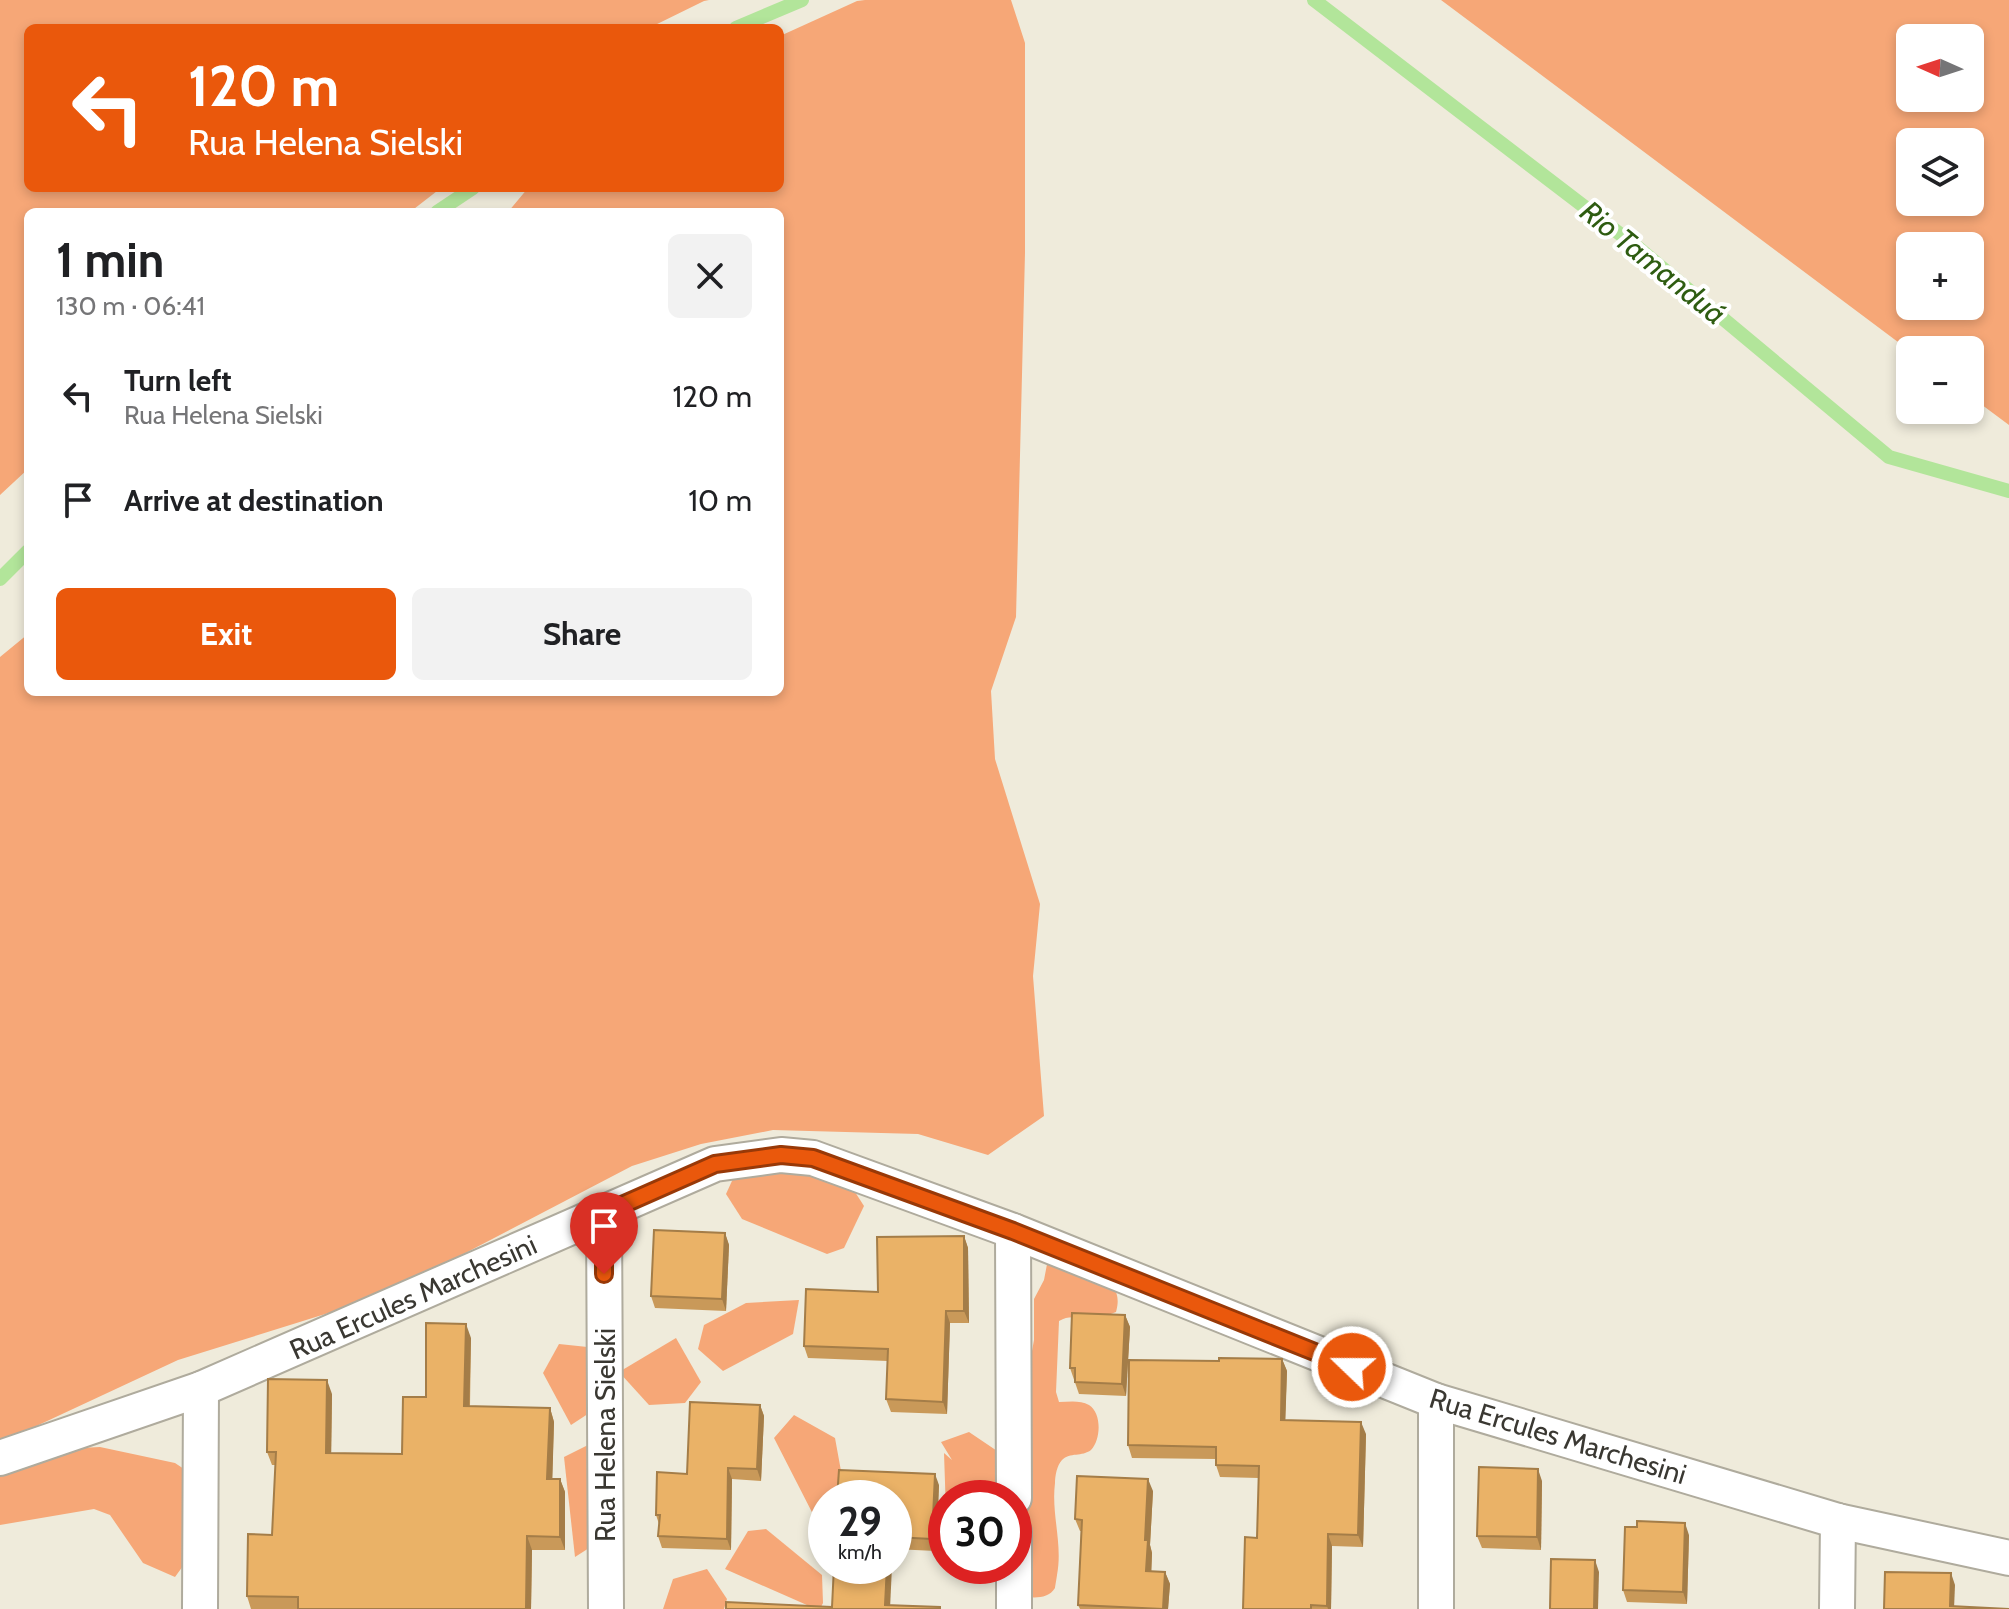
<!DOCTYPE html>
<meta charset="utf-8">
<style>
:root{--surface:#fff;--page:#f2f2f2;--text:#202124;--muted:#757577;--accent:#ea580c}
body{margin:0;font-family:Cabin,sans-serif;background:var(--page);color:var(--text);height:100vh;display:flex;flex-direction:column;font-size:30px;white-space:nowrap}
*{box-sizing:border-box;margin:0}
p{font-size:26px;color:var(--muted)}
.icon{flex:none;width:44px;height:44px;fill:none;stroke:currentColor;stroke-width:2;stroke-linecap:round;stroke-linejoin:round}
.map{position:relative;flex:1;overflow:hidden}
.sheet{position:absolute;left:24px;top:208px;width:760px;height:488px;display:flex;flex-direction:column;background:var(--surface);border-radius:12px;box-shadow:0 4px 12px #0003}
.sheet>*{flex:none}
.hud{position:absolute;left:24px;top:24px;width:760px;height:168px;border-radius:12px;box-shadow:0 4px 12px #0003;background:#ea580c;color:#fff;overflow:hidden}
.needle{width:52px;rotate:273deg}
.buttons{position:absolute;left:1896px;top:24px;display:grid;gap:16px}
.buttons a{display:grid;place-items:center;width:88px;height:88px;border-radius:12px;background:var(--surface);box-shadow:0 4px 12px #0003;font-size:40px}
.speed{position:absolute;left:808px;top:1480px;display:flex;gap:16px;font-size:40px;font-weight:700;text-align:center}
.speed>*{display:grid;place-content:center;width:104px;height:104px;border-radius:50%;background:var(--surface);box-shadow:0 4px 12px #0003;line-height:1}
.speed small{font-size:20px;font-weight:400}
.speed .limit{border:12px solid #d22;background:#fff;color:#111}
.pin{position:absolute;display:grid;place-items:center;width:68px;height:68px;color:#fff;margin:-82px -34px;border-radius:50% 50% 50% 0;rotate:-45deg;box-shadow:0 0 8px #0007}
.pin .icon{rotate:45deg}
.me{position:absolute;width:88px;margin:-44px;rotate:292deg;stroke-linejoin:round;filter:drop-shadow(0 0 6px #0008)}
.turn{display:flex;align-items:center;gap:28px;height:168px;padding:0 32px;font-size:36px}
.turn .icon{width:104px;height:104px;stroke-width:2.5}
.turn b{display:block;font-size:56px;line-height:68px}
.round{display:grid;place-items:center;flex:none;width:84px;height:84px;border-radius:12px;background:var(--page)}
.summary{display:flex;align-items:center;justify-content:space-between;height:136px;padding:0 32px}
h1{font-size:48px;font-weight:800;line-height:60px}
.action{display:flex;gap:16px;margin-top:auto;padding:16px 32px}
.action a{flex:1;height:92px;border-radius:12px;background:var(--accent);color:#fff;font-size:32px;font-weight:800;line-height:92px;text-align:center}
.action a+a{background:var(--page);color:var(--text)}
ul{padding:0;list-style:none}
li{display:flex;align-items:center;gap:24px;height:104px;padding:0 32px}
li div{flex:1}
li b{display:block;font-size:30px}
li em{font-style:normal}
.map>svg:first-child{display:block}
.forest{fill:#f6a777;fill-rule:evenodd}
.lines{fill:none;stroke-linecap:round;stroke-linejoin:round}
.stream{stroke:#b2e59a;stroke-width:14}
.minor-casing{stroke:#afab9d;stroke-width:38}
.minor{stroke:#fff;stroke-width:34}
.wall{fill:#c99959}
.shaded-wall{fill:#a47d48}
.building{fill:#eab267;stroke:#a47d48;stroke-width:2}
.route-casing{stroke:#983908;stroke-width:20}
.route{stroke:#ea580c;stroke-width:14}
.labels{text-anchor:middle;stroke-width:8;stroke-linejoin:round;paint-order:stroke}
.street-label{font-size:28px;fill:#3a3832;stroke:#fff}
.water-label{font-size:30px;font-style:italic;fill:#2e5c11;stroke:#fff}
</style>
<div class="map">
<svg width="2009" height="1609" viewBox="0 0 2009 1609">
<rect width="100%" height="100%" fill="#efebdb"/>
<!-- forest -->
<g class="forest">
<polygon points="0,0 709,0 704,1 649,28 28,28 28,188 441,188 410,212 28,212 28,469 0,495"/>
<polygon points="865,0 1011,0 1025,43 1025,253 1016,617 991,691 995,759 1040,904 1033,976 1044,1116 988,1155 918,1134 773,1130 701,1144 632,1166 383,1296 178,1360 0,1443 0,657 28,634 28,692 780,692 780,212 508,212 528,188 780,188 780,36 857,1"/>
<path d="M1441,0H2009V425L1970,396V350L1910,351ZM1910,38H1970V98H1910ZM1910,142H1970V202H1910ZM1910,246H1970V306H1910Z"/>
<polygon points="775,1161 855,1192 864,1206 844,1248 827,1254 742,1219 726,1194 737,1170"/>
<path d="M1048,1259L1113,1285C1118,1295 1119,1301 1116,1312C1106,1316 1097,1318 1087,1318C1075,1318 1069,1315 1059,1321L1056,1392L1059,1402C1069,1402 1080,1400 1089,1405C1102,1413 1101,1440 1091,1450C1082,1457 1070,1452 1062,1460C1057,1465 1055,1476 1055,1483C1051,1514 1063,1544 1057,1575C1057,1576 1055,1587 1055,1588C1049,1598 1037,1598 1027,1597V1495L1030,1362L1034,1340V1299L1044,1280Z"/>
<polygon points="799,1300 793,1334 723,1371 698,1349 704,1325 746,1303"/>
<polygon points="676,1338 701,1382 685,1403 649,1405 619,1372"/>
<polygon points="559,1344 597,1348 603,1404 571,1425 543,1373"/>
<polygon points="794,1415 835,1438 843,1482 836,1498 826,1498 826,1519 818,1524 774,1438"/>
<polygon points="969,1432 1009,1459 1009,1498 946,1498 946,1512 944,1453 952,1460 941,1442"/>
<polygon points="588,1445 601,1482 600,1541 575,1557 564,1457"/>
<polygon points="100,1447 175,1463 190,1473 196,1548 175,1577 143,1563 110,1515 94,1509 0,1525 0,1473 60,1449"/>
<polygon points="766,1529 822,1575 823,1603 820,1609 816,1609 725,1569 748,1531"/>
<polygon points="707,1569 727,1599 724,1609 663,1609 673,1579"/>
</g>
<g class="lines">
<!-- stream -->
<g class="stream">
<polyline points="1314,0 1637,247 1889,457 2009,491"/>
<polyline points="736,28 802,0"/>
<polyline points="437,212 473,188"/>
<polyline points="0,579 28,551"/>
</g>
<!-- minor casing -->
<g class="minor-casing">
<g id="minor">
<polyline points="604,1213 606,1609"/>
<polyline points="1013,1231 1014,1498"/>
<polyline points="0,1458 201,1389 715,1164 781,1155 813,1158 1013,1231 1436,1401 1838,1521 2009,1558"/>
<polyline points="1014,1532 1014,1609"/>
<polyline points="200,1609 201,1389"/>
<polyline points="1436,1609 1436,1401"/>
<polyline points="1837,1609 1838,1521"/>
</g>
</g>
<!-- minor -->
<use href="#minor" class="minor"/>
</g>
<!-- wall -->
<g class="wall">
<polygon points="725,1233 729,1245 726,1311 655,1308 651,1296"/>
<polygon points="964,1236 968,1248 969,1323 950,1323 947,1414 891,1412 886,1399 888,1361 808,1358 804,1346 878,1292"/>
<polygon points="1125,1315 1130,1327 1126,1396 1079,1394 1070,1368"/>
<polygon points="471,1338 470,1406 550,1408 554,1422 552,1479 560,1479 565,1492 565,1550 532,1550 531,1609 251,1609 247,1596 272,1535 276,1465 272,1465 267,1452 332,1394 331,1453 402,1454 426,1397"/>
<polygon points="1282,1359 1287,1371 1285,1420 1366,1434 1363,1547 1332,1546 1331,1609 1243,1609 1257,1538 1259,1478 1220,1477 1216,1465 1216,1459 1132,1458 1128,1445"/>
<polygon points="760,1405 764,1416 761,1481 732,1479 731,1550 662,1548 658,1536 659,1524 656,1515 687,1474"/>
<polygon points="1542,1481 1541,1550 1482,1548 1477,1536"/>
<polygon points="939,1485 936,1551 894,1549 894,1498"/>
<polygon points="1153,1491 1150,1545 1152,1553 1151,1571 1165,1572 1170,1584 1168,1609 1080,1609 1078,1605 1081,1531 1080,1531 1075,1519"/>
<polygon points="1689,1535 1687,1604 1627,1602 1623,1590"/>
</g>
<!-- shaded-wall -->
<g class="shaded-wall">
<polygon points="725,1233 729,1245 726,1311 722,1299"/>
<polygon points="964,1236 968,1248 969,1323 964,1311"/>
<polygon points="946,1311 950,1323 947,1414 943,1402"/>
<polygon points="1125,1315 1130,1327 1126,1396 1122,1384"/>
<polygon points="466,1324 471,1338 469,1419 464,1406"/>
<polygon points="1282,1359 1287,1371 1285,1432 1281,1420"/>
<polygon points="327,1380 332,1394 331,1467 326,1453"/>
<polygon points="760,1405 764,1416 761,1481 757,1469"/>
<polygon points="550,1408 554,1422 552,1492 547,1479"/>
<polygon points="1361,1422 1366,1434 1363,1547 1358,1535"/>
<polygon points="728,1468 732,1479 731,1550 727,1539"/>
<polygon points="1538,1469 1542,1481 1541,1550 1537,1537"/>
<polygon points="935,1474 939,1485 936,1551 932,1539"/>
<polygon points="560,1479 565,1492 565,1550 560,1537"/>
<polygon points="1148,1479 1153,1491 1150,1545 1152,1553 1151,1583 1146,1571 1145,1540"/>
<polygon points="1685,1523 1689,1535 1687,1604 1683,1592"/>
<polygon points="1328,1534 1332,1546 1331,1609 1328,1609 1327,1606"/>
<polygon points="527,1536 532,1550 531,1609 526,1609"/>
<polygon points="1595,1560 1599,1572 1598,1609 1594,1609"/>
<polygon points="887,1566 892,1566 890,1609 885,1605"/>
<polygon points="1165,1572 1170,1584 1168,1609 1163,1609"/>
<polygon points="1951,1573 1955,1585 1954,1609 1950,1606"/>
</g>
<!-- building -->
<g class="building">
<polygon points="654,1230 725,1233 722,1299 651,1296"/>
<polygon points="964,1236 964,1311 946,1311 943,1402 886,1399 888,1349 804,1346 806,1289 878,1292 877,1237"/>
<polygon points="1072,1313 1125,1315 1122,1384 1075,1382 1075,1368 1070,1368"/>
<polygon points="426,1323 466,1324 464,1406 550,1408 547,1479 560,1479 560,1537 527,1536 526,1609 298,1609 298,1597 247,1596 248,1534 272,1535 276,1452 267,1452 268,1379 327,1380 326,1453 402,1454 403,1397 426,1397"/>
<polygon points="1219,1358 1282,1359 1281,1420 1361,1422 1358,1535 1328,1534 1327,1606 1311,1605 1311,1609 1243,1609 1245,1537 1257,1538 1259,1466 1216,1465 1216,1447 1128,1445 1129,1360 1219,1361"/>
<polygon points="690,1402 760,1405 757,1469 728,1468 727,1539 658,1536 660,1515 656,1515 657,1472 687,1474"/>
<polygon points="1479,1467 1538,1469 1537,1537 1477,1536"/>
<polygon points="839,1470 935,1474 932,1539 894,1537 894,1498 837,1498"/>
<polygon points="1077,1476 1148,1479 1145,1540 1148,1540 1146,1571 1165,1572 1163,1609 1078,1605 1082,1520 1075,1519"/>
<polygon points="1637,1521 1685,1523 1683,1592 1623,1590 1625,1527 1637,1527"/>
<polygon points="1551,1559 1595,1560 1594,1609 1550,1609"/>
<polygon points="834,1566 887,1566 885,1605 940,1607 940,1609 726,1609 726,1602 832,1607"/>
<polygon points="1885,1572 1951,1573 1950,1606 2009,1609 1884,1609"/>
</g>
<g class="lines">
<!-- route casing -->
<g class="route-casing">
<polyline id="route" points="604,1274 604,1213 715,1164 781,1155 813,1158 1013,1231 1352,1367"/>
</g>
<!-- route -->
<use href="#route" class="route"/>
</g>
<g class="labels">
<!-- street labels -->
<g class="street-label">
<text transform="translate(413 1297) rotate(-24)" y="10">Rua Ercules Marchesini</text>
<text transform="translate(605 1435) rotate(-90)" y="10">Rua Helena Sielski</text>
<text transform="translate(1558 1436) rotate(17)" y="10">Rua Ercules Marchesini</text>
</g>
<!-- water labels -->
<g class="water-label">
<text transform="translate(1653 263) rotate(39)" y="10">Rio Tamanduá</text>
</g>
</g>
</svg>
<div class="buttons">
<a><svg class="needle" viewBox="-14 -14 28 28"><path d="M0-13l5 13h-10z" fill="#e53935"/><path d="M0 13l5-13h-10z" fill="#757577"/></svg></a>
<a><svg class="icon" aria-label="layers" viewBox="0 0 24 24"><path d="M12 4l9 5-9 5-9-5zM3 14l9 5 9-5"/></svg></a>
<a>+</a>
<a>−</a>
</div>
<div class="speed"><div>29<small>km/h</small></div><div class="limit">30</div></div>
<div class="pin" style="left:604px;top:1274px;background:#d93025"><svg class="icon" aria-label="arrive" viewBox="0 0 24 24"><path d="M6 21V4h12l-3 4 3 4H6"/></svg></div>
<svg class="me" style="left:1352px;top:1367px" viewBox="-20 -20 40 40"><circle r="17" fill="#ea580c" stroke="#fff" stroke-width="3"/><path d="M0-11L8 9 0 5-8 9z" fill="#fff"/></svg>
<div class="hud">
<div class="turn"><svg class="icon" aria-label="left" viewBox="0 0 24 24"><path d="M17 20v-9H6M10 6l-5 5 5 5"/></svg><div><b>120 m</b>Rua Helena Sielski</div></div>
</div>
<section class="sheet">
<div class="summary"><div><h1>1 min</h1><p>130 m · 06:41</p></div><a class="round"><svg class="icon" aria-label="close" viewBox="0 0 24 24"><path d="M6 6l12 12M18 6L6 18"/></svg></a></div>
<ul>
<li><svg class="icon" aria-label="left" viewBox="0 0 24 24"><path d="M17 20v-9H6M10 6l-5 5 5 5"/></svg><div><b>Turn left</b><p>Rua Helena Sielski</p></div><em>120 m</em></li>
<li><svg class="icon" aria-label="arrive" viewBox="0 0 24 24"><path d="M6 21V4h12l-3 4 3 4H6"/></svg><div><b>Arrive at destination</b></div><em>10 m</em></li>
</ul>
<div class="action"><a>Exit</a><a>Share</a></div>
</section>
</div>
